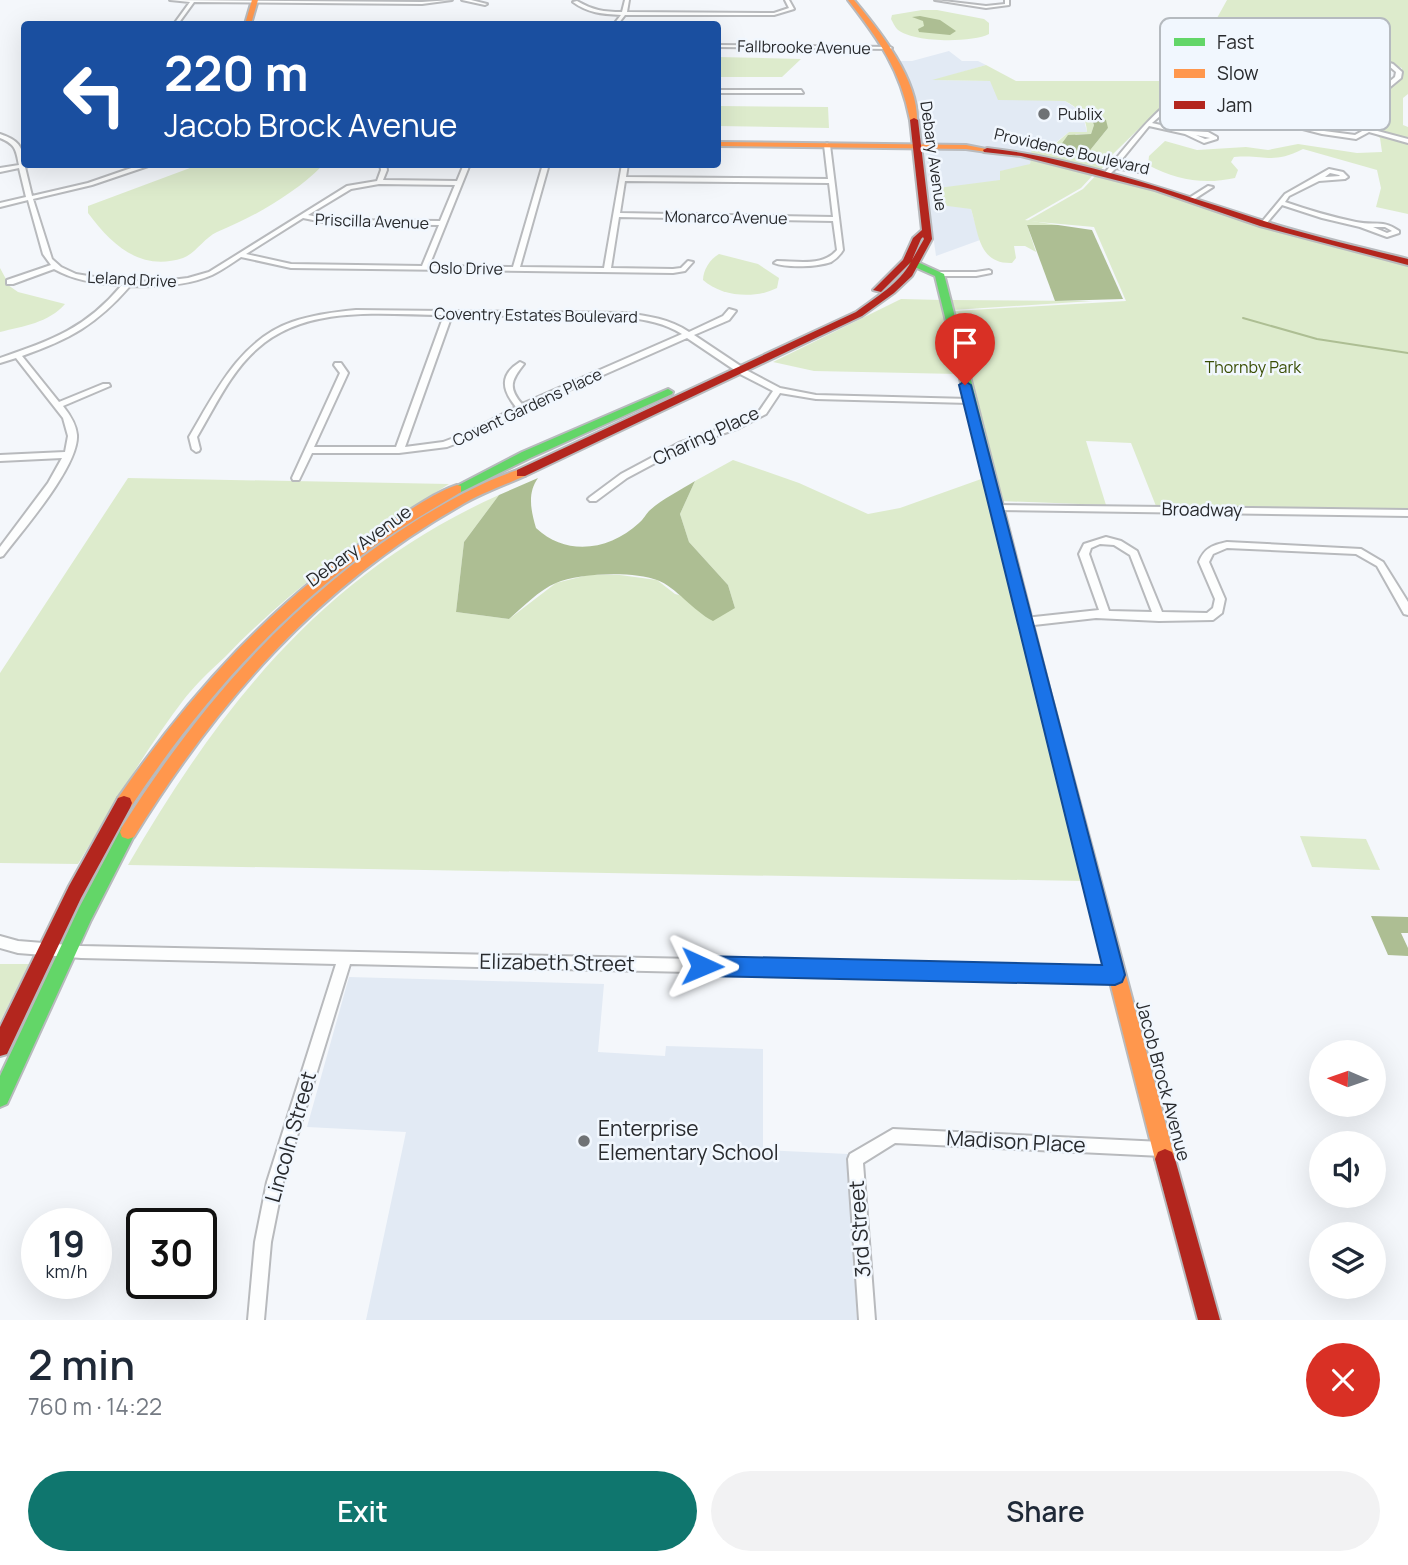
<!DOCTYPE html>
<meta charset="utf-8">
<style>
:root{--surface:#fff;--page:#f2f2f3;--text:#1f2937;--muted:#747a83;--accent:#0f766e}
body{margin:0;font-family:Manrope,sans-serif;background:var(--page);color:var(--text);height:100vh;display:flex;flex-direction:column;font-size:26px;white-space:nowrap}
*{box-sizing:border-box;margin:0}
p{font-size:23px;color:var(--muted)}
.icon{flex:none;width:38px;height:38px;fill:none;stroke:currentColor;stroke-width:2;stroke-linecap:round;stroke-linejoin:round}
.map{position:relative;height:1320px;overflow:hidden}
.details{display:flex;flex-direction:column;background:var(--surface);flex:1}
.details>*{flex:none}
.guide{position:absolute;left:21px;top:21px;width:700px;height:147px;border-radius:7px;box-shadow:0 7px 28px #0002;background:#1a4fa0;color:#fff;overflow:hidden}
.needle{width:46px;rotate:272deg}
.buttons{position:absolute;left:1309px;top:1040px;display:grid;gap:14px}
.buttons a{display:grid;place-items:center;width:77px;height:77px;border-radius:50%;background:var(--surface);box-shadow:0 7px 28px #0002;font-size:35px}
.speed{position:absolute;left:21px;top:1208px;display:flex;gap:14px;font-size:35px;font-weight:700;text-align:center}
.speed>*{display:grid;place-content:center;width:91px;height:91px;border-radius:50%;background:var(--surface);box-shadow:0 7px 28px #0002;line-height:1}
.speed small{font-size:18px;font-weight:400}
.speed .limit{border:4px solid #111;border-radius:10px;background:#fff;color:#111}
.pin{position:absolute;display:grid;place-items:center;width:60px;height:60px;color:#fff;margin:-72px -30px;border-radius:50% 50% 50% 0;rotate:-45deg;box-shadow:0 0 7px #0007}
.pin .icon{rotate:45deg}
.me{position:absolute;width:77px;margin:-38px;rotate:91deg;stroke-linejoin:round;filter:drop-shadow(0 0 5px #0008)}
.turn{display:flex;align-items:center;gap:24px;height:147px;padding:0 28px;font-size:32px}
.turn .icon{width:91px;height:91px;stroke-width:2.5}
.turn b{display:block;font-size:49px;line-height:60px}
.round{display:grid;place-items:center;flex:none;width:74px;height:74px;border-radius:37px;background:var(--page)}
.summary{display:flex;align-items:center;justify-content:space-between;height:119px;padding:0 28px}
h1{font-size:42px;font-weight:600;line-height:52px}
.action{display:flex;gap:14px;margin-top:auto;padding:14px 28px}
.action a{flex:1;height:80px;border-radius:42px;background:var(--accent);color:#fff;font-size:28px;font-weight:600;line-height:80px;text-align:center}
.action a+a{background:var(--page);color:var(--text)}
.map>svg:first-child{display:block}
.built{fill:#e2eaf4}
.green{fill:#ddebcc;fill-rule:evenodd}
.water{fill:#adbe93}
.lines{fill:none;stroke-linecap:round;stroke-linejoin:round}
.stream{stroke:#adbe93;stroke-width:2}
.street-casing{stroke:#b8babd;stroke-width:4}
.fast-casing{stroke:#b8babd;stroke-width:4}
.slow-casing{stroke:#b8babd;stroke-width:4}
.jam-casing{stroke:#b8babd;stroke-width:4}
.street{fill:#fdfefe;fill-rule:evenodd}
.fast{fill:#63d668;fill-rule:evenodd}
.slow{fill:#ff974d;fill-rule:evenodd}
.jam{fill:#b3261e;fill-rule:evenodd}
.route{fill:#1a73e8;stroke:#114b97;stroke-width:2}
.poi-dot{fill:#6f7275;stroke:#f1f7fe;stroke-width:2.5}
.labels{text-anchor:middle;stroke-width:5;stroke-linejoin:round;paint-order:stroke}
.far-street-label{font-size:16px;fill:#282a2d;stroke:#f1f7fe}
.far-poi-label{font-size:16px;fill:#282a2d;stroke:#f1f7fe;text-anchor:start}
.far-park-label{font-size:16px;fill:#3a4e05;stroke:#f1f7fe}
.street-label{font-size:18px;fill:#282a2d;stroke:#f1f7fe}
.near-street-label{font-size:21px;fill:#282a2d;stroke:#f1f7fe}
.near-poi-label{font-size:21px;fill:#282a2d;stroke:#f1f7fe;text-anchor:start}
.key{fill:#f1f7fe;stroke:#b5babf;stroke-width:2}
.key-label{font-size:19px;fill:#282a2d}
</style>
<div class="map">
<svg width="1408" height="1320" viewBox="0 0 1408 1320">
<rect width="100%" height="100%" fill="#f4f7fb"/>
<!-- built -->
<g class="built">
<polygon points="949,51 962,61 978,61 986,65 935,80 990,81 1040,100 1065,101 1082,112 1087,132 1069,132 1055,143 1043,143 1031,155 993,148 921,145 908,84 900,61 912,61"/>
<polygon points="921,148 992,151 1031,158 1031,160 1030,164 1023,167 1001,171 1000,180 971,209 980,240 936,256"/>
<polygon points="349,977 604,984 598,1052 665,1056 666,1046 763,1049 763,1150 848,1154 857,1320 366,1320 406,1132 307,1127"/>
</g>
<!-- green -->
<g class="green">
<path d="M1227,0H1408V94L1403,98V125L1408,127V140L1370,130L1357,122V117L1401,79L1402,68C1340,48 1278,27 1212,27Z"/>
<path d="M922,10H937L984,19L989,23V34C972,43 912,43 897,29C894,26 893,22 891,19L892,15Z"/>
<polygon points="718,57 801,59 782,77 718,77"/>
<path d="M986,65L1016,81H1163V94L1159,109L1113,154L1100,171L1031,155L1032,145L1056,143L1069,132H1087C1086,116 1079,108 1065,101L998,100L990,81L932,80ZM1090,116L1108,128L1087,154L1067,153L1047,146H1060L1076,134H1091L1094,125Z"/>
<polygon points="718,106 828,107 829,128 718,126"/>
<path d="M1373,133L1408,142V214L1376,207L1381,188L1377,170L1303,149C1271,165 1266,154 1234,157L1231,162L1238,170L1235,178C1203,185 1177,180 1148,165L1149,156L1165,141L1197,150L1246,147L1268,150L1298,144L1357,153L1382,152L1380,138Z"/>
<path d="M1031,158L1095,173L1081,188L1025,220L1058,225H1027L1036,252L1025,246H1014L1016,258L1012,263C979,264 979,235 971,209L940,205L938,188L1000,180V171L1030,164Z"/>
<path d="M198,165L321,164L322,166C294,194 254,217 217,232C204,238 196,253 183,258C140,272 111,244 88,213V206Z"/>
<polygon points="1098,173 1408,264 1408,509 1156,506 1131,443 1086,441 1106,505 1001,501 954,311 1126,301 1094,227 1027,221 1083,189"/>
<path d="M719,254L758,264L779,278L777,288C755,299 722,297 703,280C703,270 710,259 719,254Z"/>
<path d="M0,268L7,281L5,283L18,292L65,304C48,323 24,326 0,332Z"/>
<polygon points="901,299 942,300 958,374 814,371 773,362"/>
<polygon points="950,300 1093,301 953,310"/>
<path d="M733,460L799,483L868,514L900,508L984,478L1084,881L128,865C222,703 325,573 499,495L464,542L456,612L509,619L556,583L588,575H620L657,580L675,594L735,608L728,585L689,542L680,514L695,481Z"/>
<path d="M128,478L449,484C368,534 292,587 226,656C212,669 197,683 185,698C145,750 112,808 78,864L0,863V673Z"/>
<polygon points="1300,836 1366,839 1380,870 1312,867"/>
<polygon points="0,964 29,964 0,1022"/>
</g>
<!-- water -->
<g class="water">
<polygon points="920,16 940,20 956,31 950,35 919,32 918,29 924,26 923,21 912,17"/>
<polygon points="1090,116 1106,120 1108,128 1087,154 1067,153 1044,147 1060,146 1068,135 1091,134 1094,125"/>
<polygon points="1027,225 1058,225 1092,230 1123,299 1055,301"/>
<path d="M538,478C527,493 531,511 536,528C567,557 610,550 639,523C643,520 646,514 649,511C662,499 681,490 695,481L680,514L689,542L728,585L735,608L713,621C693,611 676,587 657,580C634,571 578,573 556,583C539,590 523,607 509,619L456,612L464,542L499,495Z"/>
<polygon points="1371,916 1408,917 1408,933 1401,933 1408,948 1408,956 1388,955"/>
</g>
<g class="lines">
<!-- stream -->
<polyline class="stream" points="1243,318 1317,339 1408,353"/>
<!-- street casing -->
<g class="street-casing">
<g id="street">
<polygon points="170,0 422,2 452,0 422,4 194,2 178,24 174,24 190,2"/>
<polygon points="462,0 471,0 487,4 485,5"/>
<path d="M625,0H629L627,12L774,13L789,8L785,0H789L794,9L774,15H625L618,24H614L621,15C602,14 588,13 573,2L577,1C592,10 604,12 622,12Z"/>
<polygon points="935,0 986,6 1005,4 1005,0 1009,0 1009,5 986,8"/>
<polygon points="261,23 431,23 433,24 259,24"/>
<path d="M1226,28C1283,29 1339,46 1393,64L1402,72L1401,78L1360,112L1357,120L1370,129L1408,139V143L1369,132L1356,139L1322,134L1295,127V125L1300,121L1314,123L1324,131L1355,135L1364,130L1351,121L1355,112L1286,94L1294,89L1308,92L1319,100L1357,109L1395,77L1396,72L1389,66C1340,50 1264,23 1213,34L1211,39C1232,41 1264,39 1282,48L1268,51L1255,45L1209,42L1201,60L1179,80C1196,83 1209,81 1223,73L1221,68C1229,64 1236,66 1243,70V72C1216,78 1206,88 1176,82L1171,87L1170,95L1213,103H1232L1242,109V111L1227,113L1211,106L1170,98L1169,108L1152,123L1187,131L1208,132L1217,137V139L1204,143L1185,134L1149,126L1118,164L1138,170V172L1116,168L1109,175H1105L1104,174C1121,152 1141,127 1163,107L1165,87L1172,79L1197,58L1209,32ZM1222,107H1231L1234,109H1228ZM1196,135L1210,138L1205,139Z"/>
<polygon points="718,45 890,47 892,48 890,49 718,47"/>
<path d="M1357,71L1360,73L1356,81L1335,77L1338,73ZM1342,75H1354L1352,78Z"/>
<polygon points="801,90 803,93 718,93 718,90"/>
<path d="M0,134C18,140 23,146 24,164H34L25,167L32,196L88,183L143,164H154L92,185L33,199L52,259L61,267L76,274L113,280L154,282L188,278L209,272L347,186L377,181L381,170L380,164H386L387,170L383,180L457,181L464,164H470L429,266L513,267L543,164H549L520,267L604,268L622,164H628L626,177L828,179L824,145L827,143L830,145L843,250C840,255 836,259 831,262C817,267 786,268 774,263L777,261C796,261 823,267 837,250L833,221L619,217L611,268L673,269L681,268L688,261L693,262L685,271L673,273L291,268L241,257C232,263 222,270 212,275C187,286 157,287 130,286C96,325 70,339 22,356L59,402L103,384H109L110,386L63,406C70,415 76,424 77,435C79,466 22,531 3,556L0,557V547L48,483L62,458L0,461V455L65,452L68,436L63,418L16,358L0,363V358C52,340 85,329 122,285C99,284 75,281 54,269L13,284H7V280L51,265L43,254L28,200L0,207V203L26,197L19,168L0,172V168L19,165C16,149 15,144 0,138ZM625,181L829,183L833,217L620,213ZM379,184L455,185L440,221L333,220L308,215L351,189ZM303,218L333,224L439,225L422,266L291,264L246,254Z"/>
<path d="M1329,169L1343,172L1348,177L1345,179L1319,181L1289,196L1285,202C1308,210 1332,217 1356,222C1375,226 1382,219 1399,231V233L1387,237L1360,227L1322,218L1282,205L1265,225H1261V223L1285,194ZM1330,173L1339,175L1340,176L1325,177ZM1373,227H1385L1392,231L1387,233Z"/>
<polygon points="1208,186 1213,187 1193,200 1189,200 1189,198"/>
<polygon points="989,270 991,271 991,273 976,276 939,276 935,274 939,272 976,272"/>
<path d="M729,309L736,311L729,320L694,335L748,371L780,388L816,395L969,399L973,401L969,403L816,399L780,393L766,414L739,428L685,447L627,478L596,501H590L588,499L590,497L621,474L679,443L733,424L760,410L773,391L742,375L687,338L524,410L473,437L447,447L399,453H312L299,480H293L292,478L340,373L334,365L335,363H341L348,373L314,447H396L444,315C383,315 308,304 258,348C231,371 215,407 197,437L200,449L199,451L196,452L192,449L189,437C215,393 240,340 292,322C312,315 334,312 356,310L626,313C648,316 670,319 689,332L723,316ZM452,315L626,317C646,320 665,323 682,334L522,404C508,388 511,380 524,364L520,362C499,375 502,390 516,407L467,433L443,442L405,447Z"/>
<polygon points="996,505 1408,510 1408,516 993,510 991,508"/>
<path d="M1106,537L1121,541L1137,551L1162,612L1207,613L1213,608L1215,599L1199,562C1204,548 1213,545 1227,542L1361,549L1383,562L1408,602V615L1404,614L1377,566L1356,554L1227,548L1213,554L1209,562L1225,599L1222,613L1213,620L1159,621L1096,618L1025,626L1021,625L1020,622L1025,618L1099,610L1079,554L1084,544ZM1100,544L1114,545L1130,555L1152,612L1109,611L1089,554L1091,548Z"/>
<polygon points="0,936 18,941 81,946 1115,968 1120,970 1122,975 1120,980 1115,982 350,964 283,1182 271,1242 264,1320 248,1320 255,1242 267,1182 336,964 81,958 18,953 0,948"/>
<polygon points="893,1129 1162,1142 1167,1144 1169,1149 1167,1154 1162,1156 895,1143 863,1163 875,1320 859,1320 848,1159 850,1154"/>
</g>
</g>
<!-- fast casing -->
<g class="fast-casing">
<g id="fast">
<polygon points="911,259 944,274 1050,691 1048,695 1038,695 1036,691 935,276 908,264 906,262"/>
<polygon points="668,389 673,392 672,394 530,458 461,492 457,493 451,489 522,452"/>
<polygon points="128,825 134,827 136,832 91,920 7,1104 0,1107 0,1076 79,908 122,827"/>
</g>
</g>
<!-- slow casing -->
<g class="slow-casing">
<g id="slow">
<polygon points="252,0 258,0 251,24 245,24"/>
<path d="M848,0H854C880,31 919,80 917,122L910,120C900,69 879,40 848,0Z"/>
<polygon points="718,142 966,145 991,150 987,152 966,149 718,146"/>
<path d="M521,469L527,473L525,476C502,486 479,494 458,507C318,587 217,702 134,837L128,839L122,837L120,832L122,827C200,704 295,595 420,518C452,499 485,480 521,469Z"/>
<path d="M457,485L461,486V492C428,512 394,531 362,555C269,625 194,711 130,808L124,810L118,808L116,803L118,798C192,691 274,601 383,528C404,514 433,493 457,485Z"/>
<polygon points="1043,685 1048,687 1050,691 1175,1159 1172,1166 1165,1169 1158,1166 1155,1159 1036,691 1038,687"/>
</g>
</g>
<!-- jam casing -->
<g class="jam-casing">
<g id="jam">
<path d="M914,118L918,120L932,239L912,276L894,293L862,316L525,476H517V470L856,312C876,297 899,284 911,262L881,292L873,290L903,260L913,238L922,230L910,120ZM923,237L924,239L912,260L921,239Z"/>
<path d="M987,148C1082,159 1173,192 1264,221C1311,236 1360,247 1408,259V265L1260,226L1155,190L1021,156L984,152L983,150Z"/>
<polygon points="124,796 130,798 132,803 130,808 81,898 7,1054 0,1056 0,1027 69,886 118,798"/>
<polygon points="1165,1149 1172,1152 1175,1159 1220,1320 1198,1320 1155,1159 1158,1152"/>
</g>
</g>
<!-- street -->
<use href="#street" class="street"/>
<!-- fast -->
<use href="#fast" class="fast"/>
<!-- slow -->
<use href="#slow" class="slow"/>
<!-- jam -->
<use href="#jam" class="jam"/>
</g>
<!-- route -->
<polygon class="route" points="965,381 971,385 1125,975 1122,982 1115,985 702,976 695,973 692,966 695,959 702,956 1102,965 959,385"/>
<!-- markers -->
<g class="poi-dot">
<circle cx="1044" cy="114" r="7"/>
<circle cx="584" cy="1141" r="7"/>
</g>
<g class="labels">
<!-- far-street labels -->
<g class="far-street-label">
<text transform="translate(804 47) rotate(1)" y="6">Fallbrooke Avenue</text>
<text transform="translate(1072 151) rotate(13)" y="6">Providence Boulevard</text>
<text transform="translate(934 156) rotate(82)" y="6">Debary Avenue</text>
<text transform="translate(726 217) rotate(1)" y="6">Monarco Avenue</text>
<text transform="translate(372 221) rotate(2)" y="6">Priscilla Avenue</text>
<text transform="translate(466 268) rotate(1)" y="6">Oslo Drive</text>
<text transform="translate(132 279) rotate(3)" y="6">Leland Drive</text>
<text transform="translate(536 315) rotate(1)" y="6">Coventry Estates Boulevard</text>
<text transform="translate(527 407) rotate(-25)" y="6">Covent Gardens Place</text>
</g>
<!-- far-poi labels -->
<g class="far-poi-label">
<text x="1058" y="120">Publix</text>
</g>
<!-- far-park labels -->
<g class="far-park-label">
<text x="1253" y="373">Thornby Park</text>
</g>
<!-- street labels -->
<g class="street-label">
<text transform="translate(706 436) rotate(-25)" y="6">Charing Place</text>
<text transform="translate(1202 510) rotate(1)" y="6">Broadway</text>
<text transform="translate(359 546) rotate(-36)" y="6">Debary Avenue</text>
<text transform="translate(1163 1081) rotate(75)" y="6">Jacob Brock Avenue</text>
</g>
<!-- near-street labels -->
<g class="near-street-label">
<text transform="translate(557 963) rotate(1)" y="7">Elizabeth Street</text>
<text transform="translate(291 1137) rotate(-74)" y="7">Lincoln Street</text>
<text transform="translate(1016 1142) rotate(3)" y="7">Madison Place</text>
<text transform="translate(860 1229) rotate(-94)" y="7">3rd Street</text>
</g>
<!-- near-poi labels -->
<g class="near-poi-label">
<text x="598" y="1136">Enterprise<tspan x="598" dy="24">Elementary School</tspan></text>
</g>
</g>
<!-- legend -->
<rect x="1160" y="18" width="230" height="112" rx="10" class="key"/>
<rect x="1174" y="38" width="31" height="8" fill="#63d668"/>
<rect x="1174" y="69" width="31" height="9" fill="#ff974d"/>
<rect x="1174" y="101" width="31" height="8" fill="#b3261e"/>
<g class="key-label">
<text x="1217" y="49">Fast</text>
<text x="1217" y="80">Slow</text>
<text x="1217" y="112">Jam</text>
</g>
</svg>
<div class="buttons">
<a><svg class="needle" viewBox="-14 -14 28 28"><path d="M0-13l5 13h-10z" fill="#e53935"/><path d="M0 13l5-13h-10z" fill="#747a83"/></svg></a>
<a><svg class="icon" aria-label="sound" viewBox="0 0 24 24"><path d="M4 9h4l5-4v14l-5-4H4zM17 9q2 3 0 6"/></svg></a>
<a><svg class="icon" aria-label="layers" viewBox="0 0 24 24"><path d="M12 4l9 5-9 5-9-5zM3 14l9 5 9-5"/></svg></a>
</div>
<div class="speed"><div>19<small>km/h</small></div><div class="limit">30</div></div>
<div class="pin" style="left:965px;top:385px;background:#d93025"><svg class="icon" aria-label="arrive" viewBox="0 0 24 24"><path d="M6 21V4h12l-3 4 3 4H6"/></svg></div>
<svg class="me" style="left:702px;top:966px" viewBox="-20 -20 40 40"><path d="M0-17L14 15 0 8-14 15z" fill="#1a73e8" stroke="#fff" stroke-width="4"/></svg>
<div class="guide">
<div class="turn"><svg class="icon" aria-label="left" viewBox="0 0 24 24"><path d="M17 20v-9H6M10 6l-5 5 5 5"/></svg><div><b>220 m</b>Jacob Brock Avenue</div></div>
</div>
</div>
<section class="details">
<div class="summary"><div><h1>2 min</h1><p>760 m · 14:22</p></div><a class="round" style="background:#d93025;color:#fff"><svg class="icon" aria-label="close" viewBox="0 0 24 24"><path d="M6 6l12 12M18 6L6 18"/></svg></a></div>
<div class="action"><a>Exit</a><a>Share</a></div>
</section>
